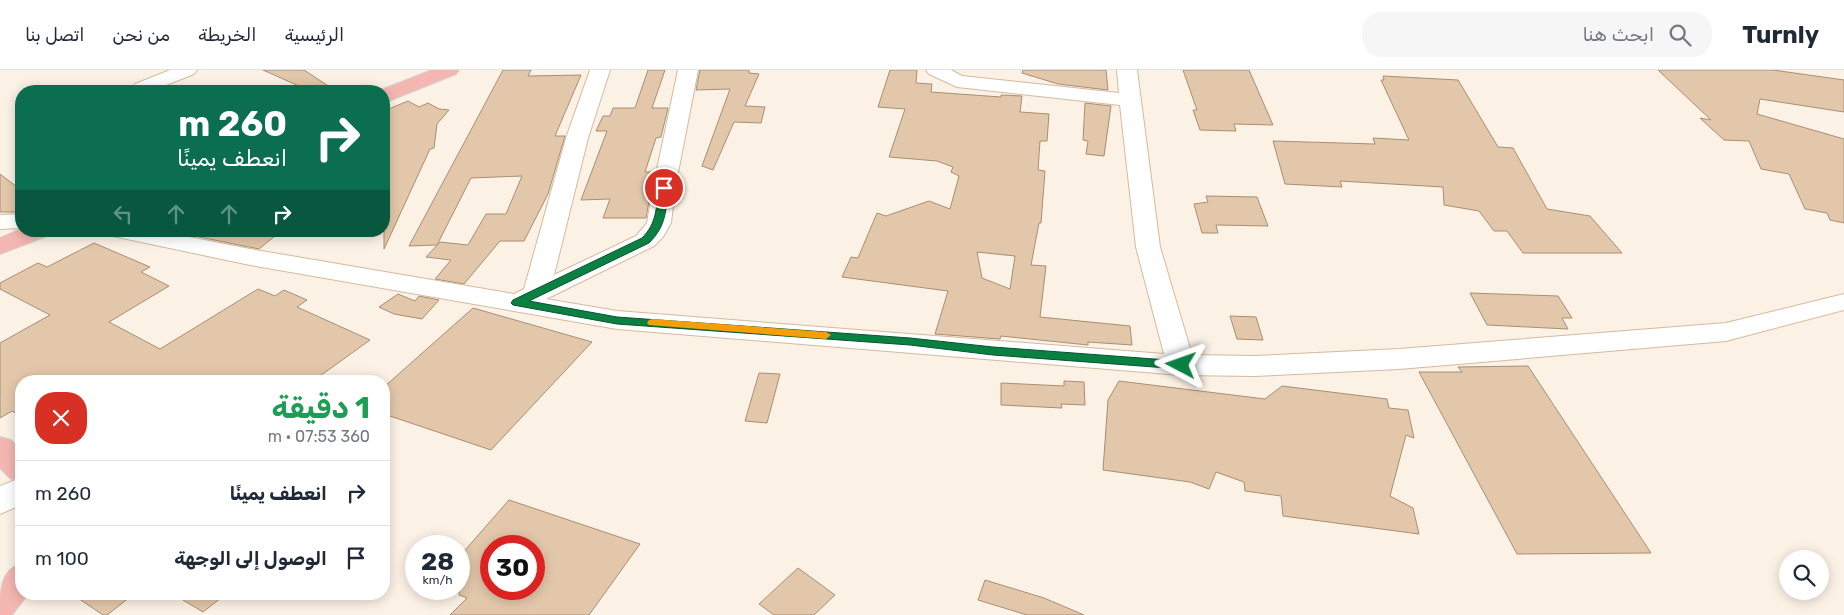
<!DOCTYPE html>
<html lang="ar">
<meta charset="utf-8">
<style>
:root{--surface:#fff;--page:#f6f6f7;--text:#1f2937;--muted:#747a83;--line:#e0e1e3}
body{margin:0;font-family:Rubik,Cairo,sans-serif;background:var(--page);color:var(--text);direction:rtl;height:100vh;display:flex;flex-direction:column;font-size:19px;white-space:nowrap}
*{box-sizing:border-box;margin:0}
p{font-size:16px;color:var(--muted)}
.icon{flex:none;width:28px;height:28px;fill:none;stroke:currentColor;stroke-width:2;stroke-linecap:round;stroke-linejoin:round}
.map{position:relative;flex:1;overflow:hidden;direction:ltr}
.panel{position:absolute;left:15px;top:305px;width:375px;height:225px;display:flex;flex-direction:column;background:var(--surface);border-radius:20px;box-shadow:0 2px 12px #0003;direction:rtl}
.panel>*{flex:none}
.banner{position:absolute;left:15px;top:15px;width:375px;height:152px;border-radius:20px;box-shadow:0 2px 12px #0003;direction:rtl;background:#0b6e4f;color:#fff;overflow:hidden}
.fabs{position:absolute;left:1779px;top:480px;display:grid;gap:10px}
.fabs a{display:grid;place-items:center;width:50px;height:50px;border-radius:50%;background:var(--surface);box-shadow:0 2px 12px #0003;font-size:25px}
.speed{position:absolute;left:405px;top:465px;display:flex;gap:10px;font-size:25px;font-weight:700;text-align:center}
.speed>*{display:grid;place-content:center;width:65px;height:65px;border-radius:50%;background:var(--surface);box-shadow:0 2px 12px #0003;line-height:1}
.speed small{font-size:12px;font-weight:400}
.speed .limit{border:8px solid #d22;background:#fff;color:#111}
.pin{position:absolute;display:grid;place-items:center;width:42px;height:42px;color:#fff;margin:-21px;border:2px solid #fff;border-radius:50%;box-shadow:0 1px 5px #0007}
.me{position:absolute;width:55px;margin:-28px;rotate:274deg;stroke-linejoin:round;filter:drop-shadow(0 0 4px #0008)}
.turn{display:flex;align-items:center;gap:18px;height:105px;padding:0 20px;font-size:22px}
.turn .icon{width:65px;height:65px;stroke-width:2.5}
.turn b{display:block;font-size:35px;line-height:42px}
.lanes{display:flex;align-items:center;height:48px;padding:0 20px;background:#0003;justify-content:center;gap:25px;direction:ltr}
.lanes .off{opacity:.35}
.round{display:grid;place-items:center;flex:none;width:52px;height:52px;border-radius:20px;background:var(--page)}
.headline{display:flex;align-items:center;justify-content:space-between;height:85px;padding:0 20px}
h1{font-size:30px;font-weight:700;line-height:38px;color:#1e9e55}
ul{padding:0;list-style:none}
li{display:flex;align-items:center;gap:15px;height:65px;padding:0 20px;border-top:1px solid var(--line)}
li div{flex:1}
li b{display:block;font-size:19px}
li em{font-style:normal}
header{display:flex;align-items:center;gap:30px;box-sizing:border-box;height:70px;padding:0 25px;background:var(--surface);border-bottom:1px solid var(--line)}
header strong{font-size:24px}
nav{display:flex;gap:28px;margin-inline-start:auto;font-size:18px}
.search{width:350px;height:45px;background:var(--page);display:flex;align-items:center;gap:12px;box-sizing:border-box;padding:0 18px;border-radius:20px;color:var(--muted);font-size:19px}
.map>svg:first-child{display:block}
.building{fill:#e3c7aa;stroke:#a88f73;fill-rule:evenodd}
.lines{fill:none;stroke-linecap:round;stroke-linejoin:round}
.minor-casing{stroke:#d5ba9d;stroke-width:2}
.major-casing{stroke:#d5d3d0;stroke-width:2}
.minor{fill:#fff;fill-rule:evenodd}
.major{fill:#f4b6b0;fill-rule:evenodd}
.route{fill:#0b8043;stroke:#07532c}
.slow{fill:#f59e0b}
</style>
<header>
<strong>Turnly</strong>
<div class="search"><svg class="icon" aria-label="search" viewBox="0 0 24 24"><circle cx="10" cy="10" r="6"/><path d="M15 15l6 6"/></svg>ابحث هنا</div>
<nav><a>الرئيسية</a><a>الخريطة</a><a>من نحن</a><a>اتصل بنا</a></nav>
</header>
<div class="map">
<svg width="1844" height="545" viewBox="0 0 1844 545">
<rect width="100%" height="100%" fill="#fcf1e5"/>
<!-- building -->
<g class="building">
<polygon points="263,0 304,0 336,21 310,21"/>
<polygon points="503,0 531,0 528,6 581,5 555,66 565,66 548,124 524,171 500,171 464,214 435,209 451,190 426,187 440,172 468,175 486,144 506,144 522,106 471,108 437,175 409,176"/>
<polygon points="648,0 665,0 652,38 668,38 661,67 656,68 645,102 654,102 646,148 603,148 610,129 581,130 607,61 596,61 603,46 610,46 613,38 635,38"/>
<polygon points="700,0 749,0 749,3 759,4 745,36 765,37 761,53 734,52 713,100 702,96 730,19 696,20"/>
<path d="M890,0H917L916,13L932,14L931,22L1001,27V25L1022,26L1020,42L1049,44L1047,71H1040L1038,100L1045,101L1041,153H1039L1031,195L1046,196L1040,247L1130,256L1132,275L1088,272V275L1001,266L1000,269L935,264L948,221L842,207L851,187L858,188L877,143L886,146L929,131L950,139L959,106L951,102L953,97L937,91L889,87L905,39L878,37ZM977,182L1015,186L1010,219L982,208Z"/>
<polygon points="1023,0 1106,0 1108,20 1058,14 1022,3"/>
<polygon points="1183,0 1249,0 1273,55 1234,54 1236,61 1200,60 1193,40 1197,40"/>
<polygon points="1658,0 1773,0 1844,10 1844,42 1760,29 1757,44 1844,69 1844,153 1830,150 1827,143 1805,139 1789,104 1761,99 1749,71 1724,70 1700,48 1711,50"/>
<polygon points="1383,6 1458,10 1498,77 1513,78 1547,139 1590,146 1622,183 1523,183 1507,161 1494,161 1479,141 1444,135 1443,117 1340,111 1342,117 1285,114 1273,71 1375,74 1373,68 1409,70 1381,10 1384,10"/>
<polygon points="408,31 419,37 428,33 439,39 449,40 437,54 434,78 430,79 384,179 384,41"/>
<polygon points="1085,33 1111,36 1104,86 1086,84 1088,71 1083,70"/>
<polygon points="0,104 21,120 21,142 0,142"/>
<polygon points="1206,126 1257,127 1268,156 1216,155 1218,163 1202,163 1194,134 1208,132"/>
<polygon points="170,161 281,161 259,179"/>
<polygon points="94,173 150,197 141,202 169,216 109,252 160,279 258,219 275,226 284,220 307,230 297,237 370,270 313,311 21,311 21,346 12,341 0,348 0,273 50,245 0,219 0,213 38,193 47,197"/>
<polygon points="1470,223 1558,226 1572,248 1562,248 1568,259 1487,255"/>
<polygon points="398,224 415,231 419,226 439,230 422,249 394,244 379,237"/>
<polygon points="473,238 592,272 491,380 384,344 384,317"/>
<polygon points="1230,246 1256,247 1263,270 1237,269"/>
<polygon points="1528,296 1651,483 1517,484 1419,302 1462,302 1458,297"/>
<polygon points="759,303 780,304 767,353 745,351"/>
<polygon points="1064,311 1084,312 1085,335 1061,334 1062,338 1001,335 1001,313 1064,316"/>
<polygon points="1119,311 1265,329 1282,316 1387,329 1389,338 1408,340 1414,368 1406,365 1390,426 1413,438 1419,464 1283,446 1281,426 1245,421 1244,412 1216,402 1209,419 1190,412 1103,400 1108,330"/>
<path d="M509,430L640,474L589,545H450L467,528L459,525V487ZM491,476H534V519H491Z"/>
<polygon points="798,498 835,525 814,545 774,545 759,534"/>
<polygon points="985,510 1044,528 1084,545 1027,545 978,530"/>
<polygon points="72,524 134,524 107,545 103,545"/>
<polygon points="173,524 226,524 203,542"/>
</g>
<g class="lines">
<!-- minor casing -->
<g class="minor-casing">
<g id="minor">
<polygon points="170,0 197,0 194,4 151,21 134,21 132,18 135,14"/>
<polygon points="590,0 610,0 588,68 554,205 636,166 647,153 653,118 678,0 698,0 675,118 671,153 663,167 654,176 546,229 617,241 1164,284 1136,177 1120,35 957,17 929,4 926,0 951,0 962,6 1119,23 1117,0 1137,0 1160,177 1192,285 1254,286 1399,279 1726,253 1844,224 1844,240 1726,271 1399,299 1254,306 1181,305 617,259 250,195 122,168 113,166 110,161 159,161 250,179 514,224 524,219 566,68"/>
<polygon points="21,144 21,158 0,159 0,145"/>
<polygon points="21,408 21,435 0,444 0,416"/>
</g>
</g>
<!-- major casing -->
<g class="major-casing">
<g id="major">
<polygon points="432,0 459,0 456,4 391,30 384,32 384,21 378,21"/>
<polygon points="21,159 21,161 50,161 47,166 0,184 0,168"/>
<polygon points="0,367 11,370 21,381 21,412 10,408 0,398"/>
<path d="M21,493V524H28L12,545H0C0,521 0,501 21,493Z"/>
</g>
</g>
<!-- minor -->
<use href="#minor" class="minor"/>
<!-- major -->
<use href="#major" class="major"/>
</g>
<!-- route -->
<path class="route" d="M664,115L669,118C665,141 667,155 649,173L529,231L617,247L910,268L993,277L1181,291L1187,295L1181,299L993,285L910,275L617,254L513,235L511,233L513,230L642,168C657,153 656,138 659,118Z"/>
<!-- slow -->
<polygon class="slow" points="653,249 826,262 831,265 826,269 649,255 647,253 649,250"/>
</svg>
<div class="fabs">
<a><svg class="icon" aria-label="search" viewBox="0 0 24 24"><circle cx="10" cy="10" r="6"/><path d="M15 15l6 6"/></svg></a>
</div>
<div class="speed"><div>28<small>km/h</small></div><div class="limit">30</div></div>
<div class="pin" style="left:664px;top:118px;background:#d93025"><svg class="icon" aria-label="arrive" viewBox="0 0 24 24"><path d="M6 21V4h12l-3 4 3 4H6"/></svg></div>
<svg class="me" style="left:1181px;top:295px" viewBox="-20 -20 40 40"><path d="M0-17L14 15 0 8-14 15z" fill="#0b8043" stroke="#fff" stroke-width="4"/></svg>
<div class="banner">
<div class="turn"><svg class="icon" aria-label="right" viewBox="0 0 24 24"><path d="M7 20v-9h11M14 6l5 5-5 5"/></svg><div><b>260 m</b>انعطف يمينًا</div></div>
<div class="lanes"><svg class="icon off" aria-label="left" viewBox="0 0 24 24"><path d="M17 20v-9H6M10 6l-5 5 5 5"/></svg><svg class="icon off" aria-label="ahead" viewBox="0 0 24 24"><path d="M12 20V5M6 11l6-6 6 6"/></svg><svg class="icon off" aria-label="ahead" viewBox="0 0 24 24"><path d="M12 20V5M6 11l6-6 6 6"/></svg><svg class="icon" aria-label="right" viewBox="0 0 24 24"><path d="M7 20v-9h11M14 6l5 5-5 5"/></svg></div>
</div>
<section class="panel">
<div class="headline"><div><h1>1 دقيقة</h1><p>360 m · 07:53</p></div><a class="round" style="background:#d93025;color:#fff"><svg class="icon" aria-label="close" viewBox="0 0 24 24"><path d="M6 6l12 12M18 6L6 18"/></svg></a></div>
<ul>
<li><svg class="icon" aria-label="right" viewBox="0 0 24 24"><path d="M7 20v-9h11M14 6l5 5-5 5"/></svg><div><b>انعطف يمينًا</b></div><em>260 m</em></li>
<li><svg class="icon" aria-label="arrive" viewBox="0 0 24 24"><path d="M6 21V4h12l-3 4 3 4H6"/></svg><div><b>الوصول إلى الوجهة</b></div><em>100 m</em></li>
</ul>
</section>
</div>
